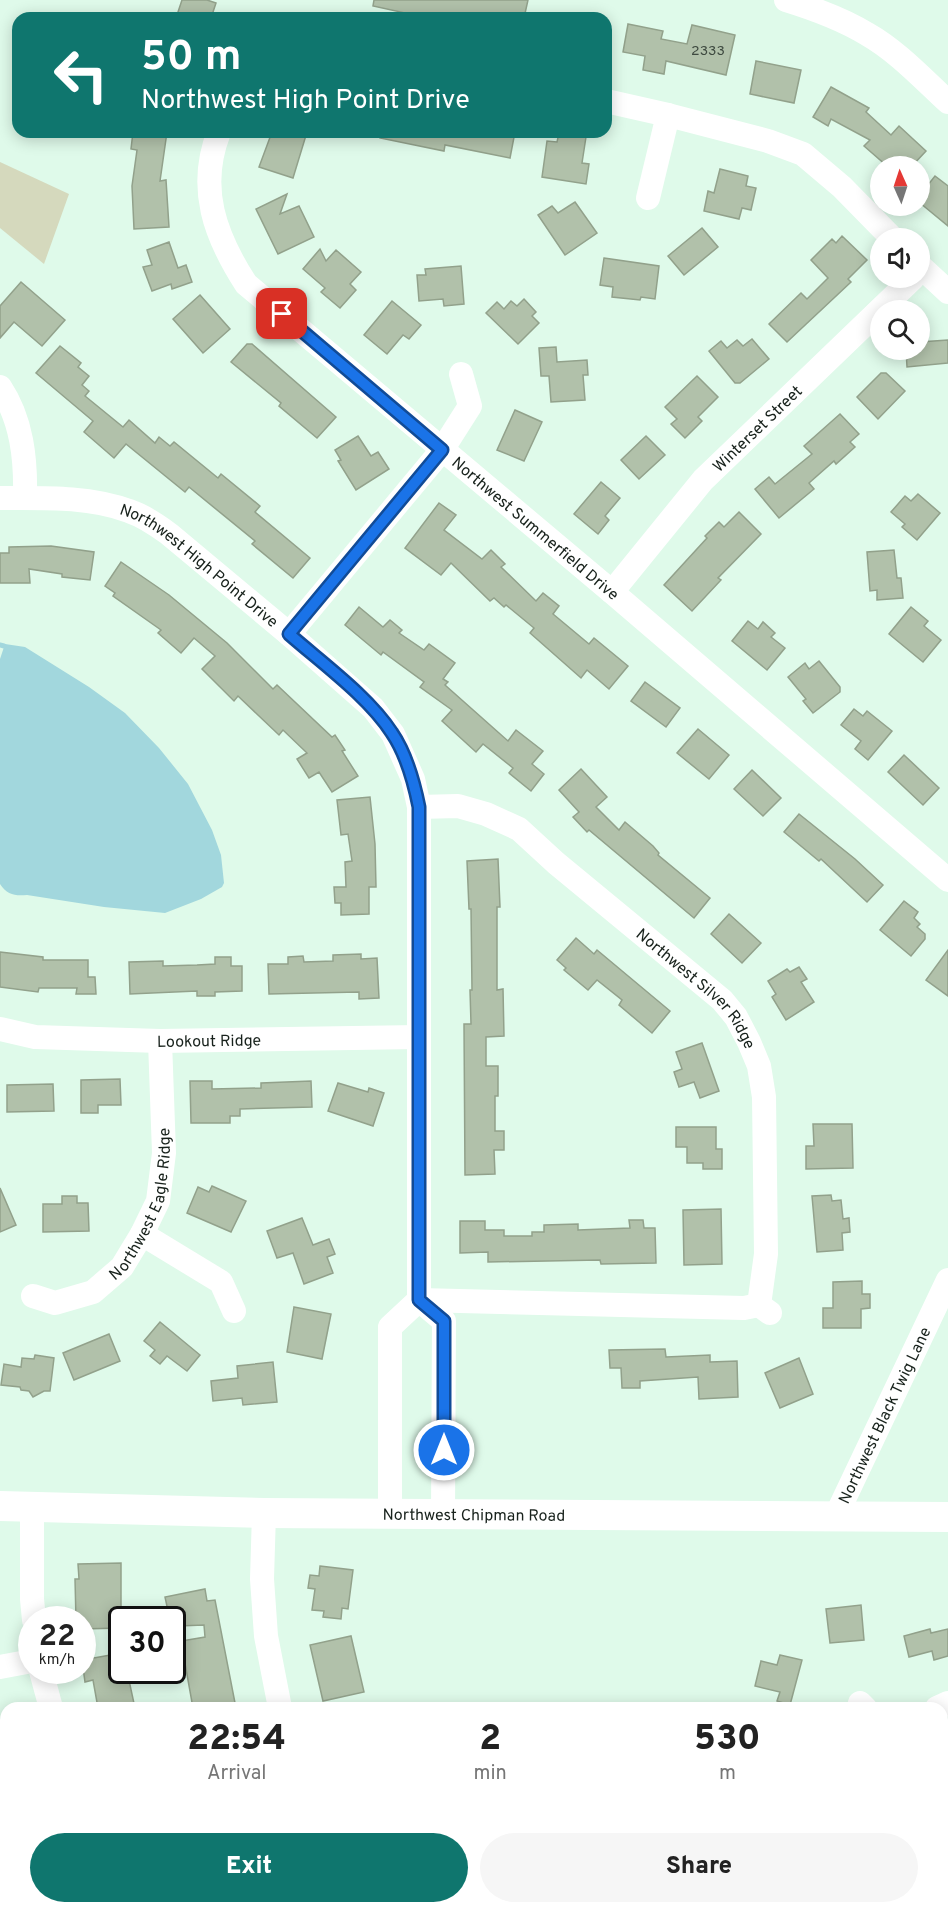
<!DOCTYPE html>
<style>
:root{--surface:#fff;--page:#f6f6f6;--text:#222;--muted:#767676;--accent:#0f766e}
body{margin:0;font-family:Overpass,sans-serif;background:var(--page);color:var(--text);height:100vh;display:flex;flex-direction:column;font-size:22px;white-space:nowrap}
*{box-sizing:border-box;margin:0}
p{font-size:20px;color:var(--muted)}
.icon{flex:none;width:33px;height:33px;fill:none;stroke:currentColor;stroke-width:2;stroke-linecap:round;stroke-linejoin:round}
.map{position:relative;flex:1;overflow:hidden}
.details{position:absolute;left:0px;top:1702px;width:948px;height:212px;display:flex;flex-direction:column;background:var(--surface);border-radius:18px 18px 0 0;box-shadow:0 3px 15px #0003}
.details>*{flex:none}
.top-card{position:absolute;left:12px;top:12px;width:600px;height:126px;border-radius:18px;box-shadow:0 3px 15px #0003;background:#0f766e;color:#fff;overflow:hidden}
.needle{width:39px;rotate:357deg}
.buttons{position:absolute;left:870px;top:156px;display:grid;gap:12px}
.buttons a{display:grid;place-items:center;width:60px;height:60px;border-radius:50%;background:var(--surface);box-shadow:0 3px 15px #0003;font-size:30px}
.speed{position:absolute;left:18px;top:1606px;display:flex;gap:12px;font-size:30px;font-weight:700;text-align:center}
.speed>*{display:grid;place-content:center;width:78px;height:78px;border-radius:50%;background:var(--surface);box-shadow:0 3px 15px #0003;line-height:1}
.speed small{font-size:15px;font-weight:400}
.speed .limit{border:3px solid #111;border-radius:9px;background:#fff;color:#111}
.pin{position:absolute;display:grid;place-items:center;width:51px;height:51px;color:#fff;margin:-26px;border-radius:12px;box-shadow:0 3px 9px #0006}
.me{position:absolute;width:66px;margin:-33px;rotate:0deg;stroke-linejoin:round;filter:drop-shadow(0 0 4px #0008)}
.turn{display:flex;align-items:center;gap:21px;height:126px;padding:0 30px;font-size:27px}
.turn .icon{width:78px;height:78px;stroke-width:2.5}
.turn b{display:block;font-size:42px;line-height:51px}
.eta{display:flex;justify-content:space-evenly;align-items:center;height:102px;text-align:center}
.eta b{font-size:36px;font-weight:800;line-height:42px}
.primary-button{display:flex;gap:12px;margin-top:auto;padding:12px 30px}
.primary-button a{flex:1;height:69px;border-radius:36px;background:var(--accent);color:#fff;font-size:24px;font-weight:800;line-height:69px;text-align:center}
.primary-button a+a{background:var(--page);color:var(--text)}
.map>svg:first-child{display:block}
.green{fill:#d5d9bd}
.water{fill:#a2d7dd}
.lines{fill:none;stroke-linecap:round;stroke-linejoin:round}
.stream{stroke:#a2d7dd;stroke-width:5}
.building{fill:#b1c1aa;stroke:#92a18b;stroke-width:1.5}
.minor{stroke:#fff;stroke-width:24}
.major{stroke:#fff;stroke-width:30}
.route-casing{stroke:#114b97;stroke-width:15}
.route{stroke:#1a73e8;stroke-width:10}
.labels{text-anchor:middle;stroke-width:4.5;stroke-linejoin:round;paint-order:stroke}
.number-label{font-size:14px;fill:#3e4a40}
.street-label{font-size:16px;fill:#18221c;stroke:#fff}
</style>
<div class="map">
<svg width="948" height="1913" viewBox="0 0 948 1913">
<rect width="100%" height="100%" fill="#dffaea"/>
<!-- green -->
<polygon class="green" points="0,162 69,194 44,264 0,228"/>
<!-- water -->
<path class="water" d="M5,644L25,647L89,687L125,713L159,748L188,784L212,830L221,855L224,883L222,887L201,899L165,913L104,907L27,895C15,896 7,895 0,884V659Z"/>
<g class="lines">
<!-- stream -->
<polyline class="stream" points="0,645 4,646"/>
</g>
<!-- building -->
<g class="building">
<polygon points="182,0 207,0 216,3 211,18 176,18"/>
<polygon points="374,0 528,0 524,18 419,18 419,16 373,6"/>
<polygon points="628,24 663,31 661,39 687,44 692,25 735,35 726,75 666,61 664,74 643,70 645,56 623,52"/>
<polygon points="756,61 801,70 794,103 750,94"/>
<polygon points="831,87 869,108 866,112 891,135 899,126 926,151 912,166 887,166 864,146 870,140 831,119 828,126 813,117"/>
<polygon points="133,132 167,132 160,181 166,180 169,227 134,229 132,186 137,150 131,149"/>
<polygon points="272,132 307,132 293,178 259,167"/>
<polygon points="381,132 515,132 510,158 445,145 444,151 380,138"/>
<polygon points="559,133 586,137 582,163 589,164 586,184 542,177 547,141 557,142"/>
<polygon points="720,169 748,176 746,186 756,188 751,210 742,208 739,219 704,211 708,191 714,193"/>
<polygon points="935,176 948,186 948,226 920,203 920,195"/>
<polygon points="287,194 280,214 299,206 314,237 278,254 256,209"/>
<polygon points="575,202 597,233 565,255 538,215 552,206 558,213"/>
<polygon points="702,228 718,247 684,275 668,256"/>
<polygon points="842,236 867,260 848,279 851,282 787,342 769,324 801,293 807,299 828,278 811,260 832,239 836,243"/>
<polygon points="169,242 178,268 186,265 192,282 172,289 171,284 152,291 143,267 152,265 147,250"/>
<polygon points="320,249 326,261 336,250 361,272 350,284 356,290 340,308 321,292 325,288 303,269"/>
<polygon points="604,258 659,266 655,299 641,297 640,300 612,297 613,287 600,285"/>
<polygon points="461,266 464,304 444,306 443,299 419,301 417,275 426,275 425,269"/>
<polygon points="21,282 65,320 42,346 14,322 0,338 0,306"/>
<polygon points="200,295 230,329 203,353 173,319"/>
<polygon points="524,299 536,312 532,316 539,323 518,344 486,313 497,302 504,309 511,301 517,306"/>
<polygon points="392,301 421,325 409,339 403,335 387,354 364,335"/>
<polygon points="752,339 769,359 740,383 735,383 709,351 721,341 727,348 737,340 743,346"/>
<polygon points="948,340 948,363 907,367 906,350 920,350 920,342"/>
<polygon points="247,344 252,344 336,417 317,438 279,406 281,403 231,362"/>
<polygon points="60,346 81,363 78,367 89,376 82,385 89,391 85,396 123,427 129,420 155,443 159,437 170,446 174,442 218,478 221,474 260,506 255,512 310,558 293,578 252,544 255,541 189,487 185,492 126,444 114,458 84,432 93,421 36,373"/>
<polygon points="556,347 557,362 587,360 588,375 583,375 585,400 551,402 549,376 541,376 539,348"/>
<polygon points="881,373 886,373 905,391 878,419 857,397"/>
<polygon points="697,376 718,397 698,417 702,421 685,438 671,424 677,419 665,407"/>
<polygon points="515,410 542,422 524,461 497,450"/>
<polygon points="840,414 859,434 850,442 855,447 836,464 834,461 809,483 814,489 779,518 755,489 769,477 775,484 812,454 804,446"/>
<polygon points="358,436 371,456 378,452 389,469 356,490 338,461 341,460 335,450"/>
<polygon points="646,436 665,455 639,479 621,460"/>
<polygon points="601,482 620,498 605,516 609,520 598,534 574,514"/>
<polygon points="918,494 940,513 917,540 902,527 905,524 891,512 905,496 911,501"/>
<polygon points="439,503 456,515 444,530 482,559 491,550 505,564 501,567 536,601 543,593 559,606 553,614 589,644 594,638 628,666 609,689 587,670 581,678 530,633 534,628 506,605 504,607 494,598 490,601 451,563 441,575 405,548"/>
<polygon points="739,512 761,534 718,578 721,580 692,611 664,585 707,538 705,536 719,522 724,527"/>
<polygon points="51,546 94,552 90,580 62,577 62,574 29,569 30,583 0,583 0,553 9,553 9,547"/>
<polygon points="894,550 897,578 901,578 903,598 877,600 877,590 870,591 867,552"/>
<polygon points="121,562 169,595 227,643 273,689 277,685 332,737 335,735 345,750 342,751 358,776 332,792 319,772 309,778 297,759 307,753 283,730 279,735 238,696 234,701 202,669 215,656 194,638 181,653 158,633 161,630 113,596 115,593 105,586"/>
<polygon points="359,607 383,627 390,620 402,630 399,633 424,650 429,644 455,663 443,679 448,682 445,685 508,741 516,730 543,751 532,764 544,774 531,791 509,773 513,768 483,744 476,752 442,721 452,710 420,687 424,682 383,652 381,655 345,625"/>
<polygon points="911,607 928,621 924,626 941,640 923,662 889,634"/>
<polygon points="748,621 758,629 763,622 775,633 771,637 785,648 767,670 732,641"/>
<polygon points="819,661 840,687 840,692 813,713 803,701 806,699 788,677 805,663 809,669"/>
<polygon points="645,682 680,708 666,727 631,701"/>
<polygon points="854,709 863,716 867,711 892,731 868,760 855,749 861,741 841,725"/>
<polygon points="698,729 729,755 709,779 677,753"/>
<polygon points="904,755 939,788 923,805 888,772"/>
<polygon points="581,769 607,797 596,807 619,830 625,822 653,846 659,853 658,855 710,898 694,918 589,830 587,832 573,817 579,812 559,790"/>
<polygon points="752,770 781,798 763,816 734,789"/>
<polygon points="370,797 375,844 376,887 369,887 369,914 341,915 341,903 335,903 334,887 346,887 345,862 352,861 348,834 341,835 337,800"/>
<polygon points="799,814 855,859 883,885 867,902 821,859 819,861 784,832"/>
<polygon points="498,859 500,907 497,907 497,990 503,989 504,1036 486,1037 486,1066 498,1066 498,1096 495,1096 495,1131 504,1131 504,1150 494,1150 495,1174 465,1175 464,1024 471,1024 470,990 472,990 471,909 469,909 467,861"/>
<polygon points="904,901 918,912 914,918 920,924 917,927 925,934 925,939 911,956 880,930"/>
<polygon points="729,914 761,943 742,963 711,934"/>
<polygon points="576,938 594,954 597,950 670,1011 652,1033 619,1005 622,1000 597,980 588,990 564,970 566,968 557,960"/>
<polygon points="948,950 948,996 926,980"/>
<polygon points="0,952 43,957 43,960 88,960 88,977 95,977 96,994 76,994 77,988 39,988 38,992 0,987"/>
<polygon points="361,954 361,959 377,958 379,998 359,999 359,992 269,994 268,964 288,964 288,957 303,956 304,962 333,961 333,955"/>
<polygon points="215,957 231,957 231,966 242,966 242,991 215,992 215,996 197,996 197,991 130,994 129,962 163,961 163,966 197,965 215,964"/>
<polygon points="799,967 807,979 801,982 814,1002 786,1020 772,997 776,994 768,981 787,969 790,972"/>
<polygon points="702,1043 719,1091 700,1098 694,1082 679,1087 674,1072 682,1069 676,1052"/>
<polygon points="120,1079 121,1105 98,1105 98,1113 81,1113 81,1080"/>
<polygon points="190,1081 212,1081 212,1089 261,1088 261,1083 311,1081 312,1107 240,1109 240,1116 230,1116 230,1123 191,1123"/>
<polygon points="338,1083 368,1092 369,1088 384,1093 373,1126 328,1111"/>
<polygon points="53,1084 54,1111 7,1112 7,1085"/>
<polygon points="813,1124 852,1124 853,1168 806,1169 806,1146 814,1146"/>
<polygon points="676,1127 716,1127 716,1149 722,1149 722,1169 703,1169 703,1163 687,1163 687,1147 676,1147"/>
<polygon points="212,1186 246,1201 231,1232 187,1213 198,1187 209,1192"/>
<polygon points="0,1188 16,1225 0,1232"/>
<polygon points="831,1195 832,1201 841,1200 843,1219 849,1218 850,1232 842,1233 843,1250 817,1252 812,1196"/>
<polygon points="62,1196 77,1196 77,1203 88,1203 89,1231 43,1232 43,1204 62,1204"/>
<polygon points="721,1209 722,1264 684,1265 683,1210"/>
<polygon points="302,1218 313,1245 329,1239 335,1254 327,1257 333,1273 304,1284 293,1253 277,1258 267,1231"/>
<polygon points="629,1220 643,1220 644,1228 655,1228 656,1263 601,1264 600,1260 488,1262 488,1252 460,1253 460,1221 485,1221 485,1230 504,1230 504,1236 532,1236 532,1232 544,1232 544,1225 578,1224 578,1230 630,1228"/>
<polygon points="862,1281 862,1294 870,1294 870,1308 861,1309 861,1328 823,1328 823,1308 833,1308 833,1282"/>
<polygon points="294,1307 331,1314 322,1359 287,1352"/>
<polygon points="160,1322 200,1355 187,1371 167,1356 160,1364 150,1356 155,1350 144,1341"/>
<polygon points="109,1334 120,1361 74,1380 63,1353"/>
<polygon points="665,1349 666,1357 710,1355 710,1362 737,1361 738,1397 699,1399 698,1377 640,1381 640,1388 622,1388 621,1368 610,1368 609,1350"/>
<polygon points="35,1355 54,1358 50,1391 44,1391 33,1397 29,1391 21,1390 20,1387 1,1385 4,1364 21,1367 22,1358 34,1359"/>
<polygon points="799,1358 813,1394 780,1408 765,1373"/>
<polygon points="273,1362 277,1402 243,1405 242,1398 213,1401 211,1381 238,1378 237,1366"/>
<polygon points="121,1563 121,1628 82,1629 82,1620 76,1620 75,1579 79,1579 78,1564"/>
<polygon points="320,1566 353,1570 348,1609 342,1608 341,1619 323,1617 324,1611 312,1610 315,1589 308,1588 310,1575 319,1576"/>
<polygon points="205,1589 207,1601 215,1600 236,1708 193,1708 181,1641 205,1637 204,1625 178,1626 177,1622 172,1623 172,1620 170,1620 165,1597"/>
<polygon points="861,1605 864,1640 830,1643 826,1609"/>
<polygon points="930,1629 931,1633 948,1629 948,1656 934,1660 932,1651 909,1657 904,1636"/>
<polygon points="351,1636 364,1692 323,1701 310,1645"/>
<polygon points="122,1653 122,1671 127,1671 135,1708 98,1708 93,1680 85,1682 82,1660"/>
<polygon points="780,1655 802,1660 790,1705 777,1701 780,1692 755,1686 761,1661 777,1665"/>
</g>
<g class="lines">
<!-- minor -->
<g class="minor">
<path d="M786,0C812,8 844,20 867,34C897,51 922,78 948,102"/>
<polyline points="606,101 668,115 768,141 803,154 842,187 892,238"/>
<path id="s1" d="M219,132C197,188 215,236 246,284L612,592L948,880"/>
<polyline points="648,198 668,115"/>
<polyline points="920,266 948,292"/>
<path d="M0,387C22,420 26,459 25,498"/>
<path id="s2" d="M0,498C42,498 89,496 129,511C144,516 157,525 169,534L289,634L373,708L393,734L413,779L419,807V1300L390,1327V1514"/>
<path id="s3" d="M612,592L703,480L913,278"/>
<polyline points="289,634 442,450 470,406 461,374"/>
<path id="s4" d="M419,807L458,806L486,814L519,829L556,863L722,1000L736,1017L749,1042L759,1066L764,1097L766,1254L759,1305L770,1313"/>
<path id="s5" d="M0,1029L35,1037L160,1041L419,1037"/>
<polyline points="142,1234 221,1282 234,1311"/>
<path id="s6" d="M33,1296L55,1303L93,1292L122,1267L142,1234L158,1201L164,1153L160,1041"/>
<polyline points="419,1300 744,1308 759,1305"/>
<polyline points="419,1300 444,1321 443,1515"/>
<polyline points="32,1507 32,1599 34,1620"/>
<polyline points="264,1513 262,1579 266,1636 280,1708"/>
<path id="s7" d="M835,1518L948,1280"/>
<polyline points="0,1667 32,1661"/>
<polyline points="41,1671 51,1708"/>
<polyline points="860,1703 865,1708"/>
<polyline points="937,1708 948,1703"/>
<polyline points="65,1908 65,1913"/>
<polyline points="842,1908 843,1913"/>
<polyline points="285,1913 285,1908"/>
</g>
<!-- major -->
<path class="major" id="s8" d="M0,1506L264,1513L948,1517"/>
</g>
<g class="lines">
<!-- route casing -->
<g class="route-casing">
<path id="route" d="M282,314L442,450L289,634C322,663 369,697 392,733C407,755 414,782 419,807V1300L444,1321V1450"/>
</g>
<!-- route -->
<use href="#route" class="route"/>
</g>
<g class="labels">
<!-- number labels -->
<g class="number-label">
<text x="708" y="55">2333</text>
</g>
<!-- street labels -->
<g class="street-label">
<text dy="6" stroke="none"><textPath href="#s3" startOffset="219">Winterset Street</textPath></text>
<text dy="6" stroke="none"><textPath href="#s1" startOffset="540">Northwest Summerfield Drive</textPath></text>
<text dy="6" stroke="none"><textPath href="#s2" startOffset="219">Northwest High Point Drive</textPath></text>
<text dy="6" stroke="none"><textPath href="#s4" startOffset="344">Northwest Silver Ridge</textPath></text>
<text dy="6" stroke="none"><textPath href="#s5" startOffset="210">Lookout Ridge</textPath></text>
<text dy="6" stroke="none"><textPath href="#s6" startOffset="168">Northwest Eagle Ridge</textPath></text>
<text dy="6" stroke="none"><textPath href="#s7" startOffset="114">Northwest Black Twig Lane</textPath></text>
<text dy="6" stroke="none"><textPath href="#s8" startOffset="474">Northwest Chipman Road</textPath></text>
</g>
</g>
</svg>
<div class="buttons">
<a><svg class="needle" viewBox="-14 -14 28 28"><path d="M0-13l5 13h-10z" fill="#e53935"/><path d="M0 13l5-13h-10z" fill="#767676"/></svg></a>
<a><svg class="icon" aria-label="sound" viewBox="0 0 24 24"><path d="M4 9h4l5-4v14l-5-4H4zM17 9q2 3 0 6"/></svg></a>
<a><svg class="icon" aria-label="search" viewBox="0 0 24 24"><circle cx="10" cy="10" r="6"/><path d="M15 15l6 6"/></svg></a>
</div>
<div class="speed"><div>22<small>km/h</small></div><div class="limit">30</div></div>
<div class="pin" style="left:282px;top:314px;background:#d93025"><svg class="icon" aria-label="arrive" viewBox="0 0 24 24"><path d="M6 21V4h12l-3 4 3 4H6"/></svg></div>
<svg class="me" style="left:444px;top:1450px" viewBox="-20 -20 40 40"><circle r="17" fill="#1a73e8" stroke="#fff" stroke-width="3"/><path d="M0-11L8 9 0 5-8 9z" fill="#fff"/></svg>
<div class="top-card">
<div class="turn"><svg class="icon" aria-label="left" viewBox="0 0 24 24"><path d="M17 20v-9H6M10 6l-5 5 5 5"/></svg><div><b>50 m</b>Northwest High Point Drive</div></div>
</div>
<section class="details">
<div class="eta">
<div><b>22:54</b><p>Arrival</p></div>
<div><b>2</b><p>min</p></div>
<div><b>530</b><p>m</p></div>
</div>
<div class="primary-button"><a>Exit</a><a>Share</a></div>
</section>
</div>
